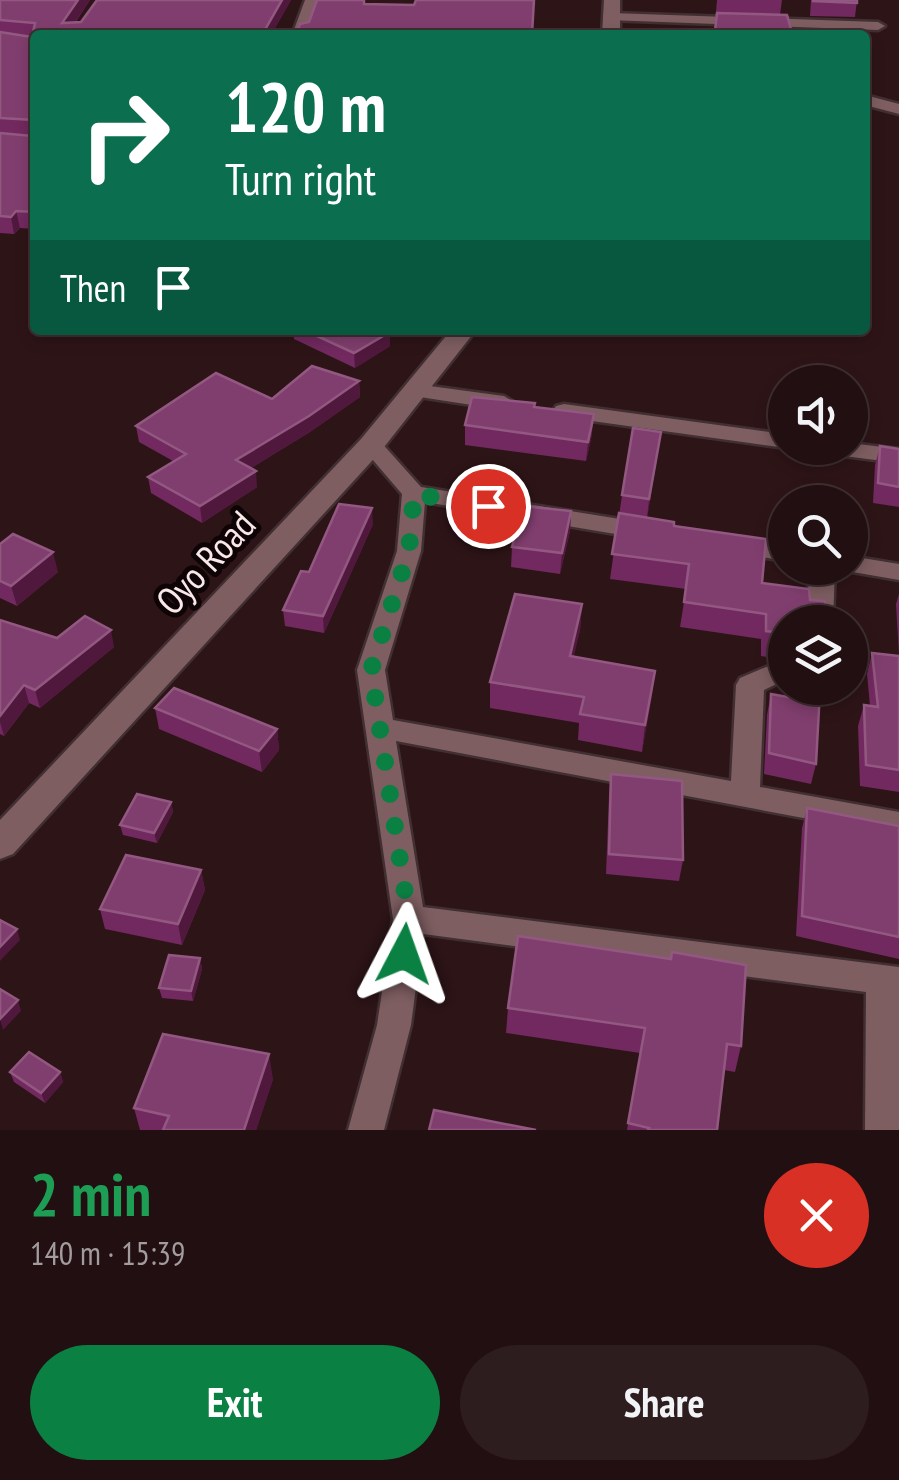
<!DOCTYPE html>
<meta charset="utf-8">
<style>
:root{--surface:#220f11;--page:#2e1d1f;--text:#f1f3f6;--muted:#a29c9f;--line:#3f2f31;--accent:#0b8043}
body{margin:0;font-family:"PT Sans Narrow",sans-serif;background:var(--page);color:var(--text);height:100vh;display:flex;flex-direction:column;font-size:38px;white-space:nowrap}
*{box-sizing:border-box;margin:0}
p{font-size:32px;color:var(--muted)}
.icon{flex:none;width:55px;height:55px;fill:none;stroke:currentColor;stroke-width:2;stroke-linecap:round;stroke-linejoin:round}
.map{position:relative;height:1130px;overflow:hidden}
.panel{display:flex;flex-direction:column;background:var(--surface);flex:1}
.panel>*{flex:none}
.banner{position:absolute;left:30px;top:30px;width:840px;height:305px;border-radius:10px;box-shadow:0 5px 15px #0003,0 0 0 2px var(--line);background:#0b6e4f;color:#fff;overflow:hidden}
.tools{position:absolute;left:768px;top:365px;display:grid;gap:20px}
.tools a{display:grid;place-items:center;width:100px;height:100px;border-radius:50%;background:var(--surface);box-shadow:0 5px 15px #0003,0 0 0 2px var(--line);font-size:50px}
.pin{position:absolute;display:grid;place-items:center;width:85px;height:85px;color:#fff;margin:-42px;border:5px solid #fff;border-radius:50%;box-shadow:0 2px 10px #0007}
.me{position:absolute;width:110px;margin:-55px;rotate:4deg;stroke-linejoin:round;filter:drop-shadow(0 0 8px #0008)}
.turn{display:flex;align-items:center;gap:35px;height:210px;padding:0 30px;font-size:45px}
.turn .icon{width:130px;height:130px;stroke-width:2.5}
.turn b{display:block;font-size:70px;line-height:85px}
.then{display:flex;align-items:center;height:95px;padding:0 30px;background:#0003;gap:20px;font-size:38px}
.round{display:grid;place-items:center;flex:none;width:105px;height:105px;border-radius:52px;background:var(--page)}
.headline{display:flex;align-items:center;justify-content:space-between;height:170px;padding:0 30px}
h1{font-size:60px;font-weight:600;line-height:75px;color:#1e9e55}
.action{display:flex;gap:20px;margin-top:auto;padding:20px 30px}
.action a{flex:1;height:115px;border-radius:60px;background:var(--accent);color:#fff;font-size:40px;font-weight:600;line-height:115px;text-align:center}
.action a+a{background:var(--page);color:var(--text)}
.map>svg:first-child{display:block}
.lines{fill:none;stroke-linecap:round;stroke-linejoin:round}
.minor-casing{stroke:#412f32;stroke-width:5}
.tertiary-casing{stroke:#412f32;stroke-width:5}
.minor{fill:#7e5e61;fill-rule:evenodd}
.tertiary{fill:#7e5e61;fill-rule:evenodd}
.wall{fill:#71295f}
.shaded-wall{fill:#50183c}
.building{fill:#803e6e;stroke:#935881;stroke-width:2.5}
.route{stroke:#0b8043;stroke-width:18;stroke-dasharray:0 32.4}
.labels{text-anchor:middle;stroke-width:10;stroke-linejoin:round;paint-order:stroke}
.street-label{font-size:38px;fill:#fae8e9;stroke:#0e0405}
</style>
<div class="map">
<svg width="899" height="1130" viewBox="0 0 899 1130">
<rect width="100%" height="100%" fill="#2d1417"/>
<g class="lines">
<!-- minor casing -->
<g class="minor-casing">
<g id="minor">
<polygon points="305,0 319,0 306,35 292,35"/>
<polygon points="612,13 878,22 885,26 878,30 607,20 607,14"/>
<polygon points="865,95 899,104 899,114 865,105"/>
<polygon points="415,384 504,396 515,403 504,410 407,395 404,390"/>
<polygon points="564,404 785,434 786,448 556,416 553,411 556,406"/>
<polygon points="371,438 379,440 421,487 651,524 663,532 651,540 425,502 421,551 385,670 393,720 731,781 736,685 740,678 785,659 785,680 764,690 760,787 899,812 899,836 396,741 423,907 899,967 899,1130 865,1130 866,992 423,934 411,1025 384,1130 348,1130 377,1025 393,919 357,670 397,551 402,494 360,445"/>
<polygon points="850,443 899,449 899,463 836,455 825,448 850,448"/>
<polygon points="735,537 785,545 785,561 726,551 723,545 726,539"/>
<polygon points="850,556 899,564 899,580 841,570 850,568"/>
<polygon points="809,568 835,568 833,622 807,622"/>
</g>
</g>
<!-- tertiary casing -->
<g class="tertiary-casing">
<g id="tertiary">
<polygon points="604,0 620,0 620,35 602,35"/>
<polygon points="451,330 476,330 381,451 13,854 0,859 0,820 361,439"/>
</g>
</g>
<!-- minor -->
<use href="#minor" class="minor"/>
<!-- tertiary -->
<use href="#tertiary" class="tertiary"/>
</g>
<!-- wall -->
<g class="wall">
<polygon points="0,0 90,0 75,23 81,22 97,0 291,0 271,35 35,35 35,229 20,228 14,234 0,233"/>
<polygon points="717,0 782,0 780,15 792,33 791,35 714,35"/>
<polygon points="811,0 857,0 855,17 810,16"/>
<polygon points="293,330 397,330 390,335 390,346 355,368 294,339"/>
<polygon points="359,381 360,397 310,432 251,468 257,487 202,523 151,493 148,477 173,461 139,442 136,426"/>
<polygon points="535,407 592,434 586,461 465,445 465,425"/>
<polygon points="880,446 899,449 899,507 873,503 875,465"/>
<polygon points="658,452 647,518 674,526 762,583 785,622 785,659 761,656 761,639 680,627 686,589 610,579 622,495"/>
<polygon points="571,511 570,531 560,574 511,567 512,547"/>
<polygon points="373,524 324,633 285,626 283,610 309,572"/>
<polygon points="0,544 58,572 17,606 0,598"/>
<polygon points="899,594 899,792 860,786 858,726 864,705 870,706 867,674 872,653 899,656 896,604"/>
<polygon points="582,604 580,630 573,657 655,671 642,752 578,740 579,723 490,708 490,682"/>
<polygon points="0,620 57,638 114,647 40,708 29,703 4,736 0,734"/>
<polygon points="801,688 816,764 811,784 764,774 767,715 771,694 798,699"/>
<polygon points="155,708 277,729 279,750 262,772 159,729"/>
<polygon points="611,774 683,860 679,881 606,874 609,795"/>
<polygon points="171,802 173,812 157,843 123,835 120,825"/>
<polygon points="807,808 899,826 899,959 796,936 802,828"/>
<polygon points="201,870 205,890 182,945 105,929 100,909"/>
<polygon points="518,936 741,1046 735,1072 724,1070 717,1130 627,1130 640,1053 506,1033 508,1008"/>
<polygon points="200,958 202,969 193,1001 162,998 159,988"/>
<polygon points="10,1072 60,1072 63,1082 45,1103 14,1082"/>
<polygon points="273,1079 256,1130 140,1130 134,1108"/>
</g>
<!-- shaded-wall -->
<g class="shaded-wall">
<polygon points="78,0 90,0 66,35 62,23"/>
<polygon points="282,0 291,0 271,35 262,35"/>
<polygon points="16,211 20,228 14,234 11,217"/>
<polygon points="380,330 397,330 390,335 390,346 355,368 354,353"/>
<polygon points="359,381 360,397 310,432 238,476 236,460"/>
<polygon points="594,414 592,434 586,461 588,442"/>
<polygon points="661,432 658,452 647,519 649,499"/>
<polygon points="256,471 257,487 202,523 200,506"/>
<polygon points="372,508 373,524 324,633 323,616"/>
<polygon points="571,511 570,531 560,574 562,553"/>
<polygon points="53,552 58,572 17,606 11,586"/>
<polygon points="582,604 580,630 568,682 570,656"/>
<polygon points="111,630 114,647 40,708 35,690"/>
<polygon points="655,671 652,697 642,752 645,725"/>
<polygon points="24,685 29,703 4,736 0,722 0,716"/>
<polygon points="277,729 279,750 262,772 259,751"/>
<polygon points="171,802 173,812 157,843 154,833"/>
<polygon points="201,870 205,890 182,945 178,924"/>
<polygon points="17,929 20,940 0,961 0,947"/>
<polygon points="200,958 202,969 193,1001 191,991"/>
<polygon points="18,1000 21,1011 3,1030 0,1019"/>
<polygon points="269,1054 273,1079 256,1130 244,1130"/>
<polygon points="60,1072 63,1082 45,1103 41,1093"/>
</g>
<!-- building -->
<g class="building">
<polygon points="0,0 78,0 62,23 81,22 97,0 282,0 262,35 35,35 35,212 16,211 11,217 0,216 0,133 32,136 34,120 0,118 0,32 32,37 35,23 0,20"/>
<polygon points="317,0 364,0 364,4 414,5 416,0 534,0 532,34 296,35 300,24 309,22"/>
<polygon points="813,0 857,0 857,3 813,1"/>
<polygon points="717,13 787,15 792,33 748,30 715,31"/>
<polygon points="304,330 387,330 390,332 354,353"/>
<polygon points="312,366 359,381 309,416 236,460 256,471 200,506 148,477 186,454 136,426 216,373 272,399"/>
<polygon points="472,397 535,403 534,407 594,414 588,442 465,425"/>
<polygon points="633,428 661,432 649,499 622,495"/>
<polygon points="880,446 899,449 899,487 878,483"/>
<polygon points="339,504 372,508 323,616 283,610 301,571 309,572"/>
<polygon points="523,506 571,511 562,553 512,547"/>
<polygon points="619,513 674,522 674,526 766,539 762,583 809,589 810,600 825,601 824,622 785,622 785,633 766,631 766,614 684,602 689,564 612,554"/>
<polygon points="13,534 53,552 11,586 0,581 0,544"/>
<polygon points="515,594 582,604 570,656 655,671 645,725 580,714 584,697 490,682"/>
<polygon points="85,616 111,630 35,690 24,685 0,716 0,620 57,638"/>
<polygon points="872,653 899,656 899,770 866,765 864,705 878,707"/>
<polygon points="174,688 277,729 259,751 155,708"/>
<polygon points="801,688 820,690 816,764 769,753 771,694 799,699"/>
<polygon points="611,774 682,781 683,860 609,854"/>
<polygon points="137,794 171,802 154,833 120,825"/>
<polygon points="807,808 899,826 899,937 802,916"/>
<polygon points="126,855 201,870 178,924 100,909"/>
<polygon points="0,920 17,929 0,947"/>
<polygon points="518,936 671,959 672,952 746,965 741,1046 727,1044 717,1130 648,1130 649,1128 628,1123 645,1028 508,1008"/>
<polygon points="169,955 200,958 191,991 159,988"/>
<polygon points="0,989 18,1000 0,1019"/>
<polygon points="163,1034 269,1054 244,1130 163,1130 169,1116 134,1108"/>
<polygon points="29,1052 60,1072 41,1093 10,1072"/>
<polygon points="434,1110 536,1130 429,1130"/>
</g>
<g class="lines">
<!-- route -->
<polyline class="route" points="404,954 409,919 371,670 409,550 414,494 488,506"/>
</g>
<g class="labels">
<!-- street labels -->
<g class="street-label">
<text transform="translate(206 563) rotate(-47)" y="13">Oyo Road</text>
</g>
</g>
</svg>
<div class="tools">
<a><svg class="icon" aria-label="sound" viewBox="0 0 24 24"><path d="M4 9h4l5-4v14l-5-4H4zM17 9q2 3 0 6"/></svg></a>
<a><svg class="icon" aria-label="search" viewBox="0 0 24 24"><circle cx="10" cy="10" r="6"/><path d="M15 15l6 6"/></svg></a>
<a><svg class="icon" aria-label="layers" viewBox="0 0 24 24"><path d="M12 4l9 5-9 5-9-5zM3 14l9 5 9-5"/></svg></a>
</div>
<div class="pin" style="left:488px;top:506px;background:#d93025"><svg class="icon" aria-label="arrive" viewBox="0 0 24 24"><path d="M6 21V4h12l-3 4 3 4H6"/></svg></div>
<svg class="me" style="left:404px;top:954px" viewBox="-20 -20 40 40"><path d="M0-17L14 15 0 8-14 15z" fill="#0b8043" stroke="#fff" stroke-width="4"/></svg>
<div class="banner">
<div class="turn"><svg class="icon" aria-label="right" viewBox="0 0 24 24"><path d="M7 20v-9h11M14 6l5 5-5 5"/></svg><div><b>120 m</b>Turn right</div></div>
<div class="then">Then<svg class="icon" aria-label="arrive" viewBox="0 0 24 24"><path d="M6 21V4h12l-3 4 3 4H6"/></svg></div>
</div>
</div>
<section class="panel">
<div class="headline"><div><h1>2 min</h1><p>140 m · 15:39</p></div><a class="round" style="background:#d93025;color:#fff"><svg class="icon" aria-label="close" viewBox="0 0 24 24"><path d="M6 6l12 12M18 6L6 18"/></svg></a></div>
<div class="action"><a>Exit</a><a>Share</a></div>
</section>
